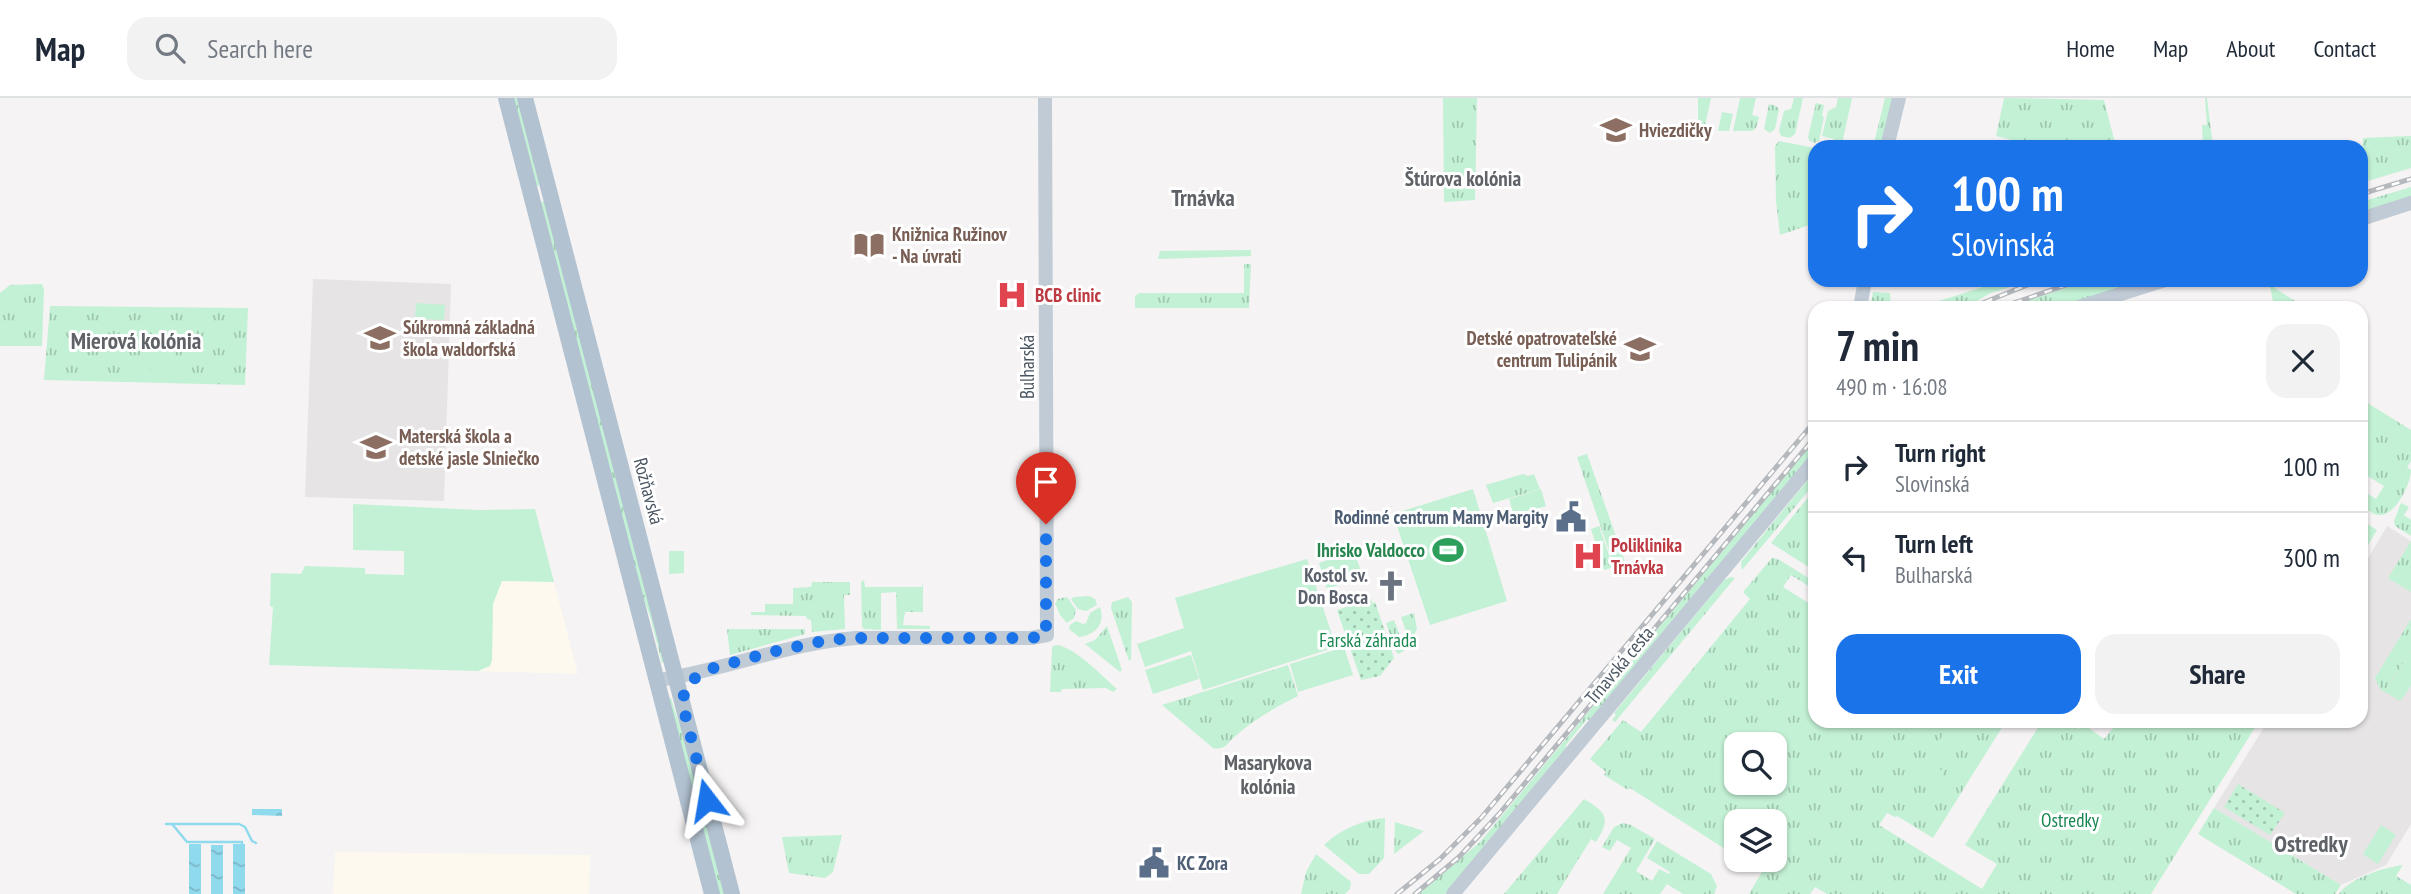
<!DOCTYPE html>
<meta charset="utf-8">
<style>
:root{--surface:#fff;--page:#f2f2f3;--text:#1f2937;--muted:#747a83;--line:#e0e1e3;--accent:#1a73e8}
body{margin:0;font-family:"PT Sans Narrow",sans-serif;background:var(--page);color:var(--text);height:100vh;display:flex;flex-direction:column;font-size:26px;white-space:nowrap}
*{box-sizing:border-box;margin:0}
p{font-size:23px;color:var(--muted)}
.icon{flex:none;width:38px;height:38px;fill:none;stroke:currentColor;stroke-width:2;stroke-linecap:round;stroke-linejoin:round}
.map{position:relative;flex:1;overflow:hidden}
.panel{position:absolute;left:1808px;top:203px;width:560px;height:427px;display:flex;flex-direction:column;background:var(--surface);border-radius:21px;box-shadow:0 2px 5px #0004}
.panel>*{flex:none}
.top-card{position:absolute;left:1808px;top:42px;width:560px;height:147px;border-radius:21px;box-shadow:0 2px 5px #0004;background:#1a73e8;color:#fff;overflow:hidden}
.tools{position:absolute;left:1724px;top:634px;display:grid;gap:14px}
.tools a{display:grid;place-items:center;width:63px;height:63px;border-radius:14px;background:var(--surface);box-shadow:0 2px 5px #0004;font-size:35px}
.pin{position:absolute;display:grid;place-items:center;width:60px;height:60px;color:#fff;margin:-72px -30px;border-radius:50% 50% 50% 0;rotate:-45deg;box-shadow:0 0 7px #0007}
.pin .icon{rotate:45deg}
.me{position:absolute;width:77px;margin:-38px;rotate:346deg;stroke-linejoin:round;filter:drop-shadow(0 0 5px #0008)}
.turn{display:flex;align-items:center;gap:24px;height:147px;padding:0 28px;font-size:32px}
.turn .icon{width:91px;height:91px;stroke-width:2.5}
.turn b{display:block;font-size:49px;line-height:60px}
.round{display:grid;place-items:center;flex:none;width:74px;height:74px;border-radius:21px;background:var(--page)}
.overview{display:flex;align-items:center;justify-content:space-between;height:119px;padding:0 28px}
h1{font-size:42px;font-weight:600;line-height:52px}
.button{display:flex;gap:14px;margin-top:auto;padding:14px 28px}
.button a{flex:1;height:80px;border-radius:21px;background:var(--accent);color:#fff;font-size:28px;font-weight:600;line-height:80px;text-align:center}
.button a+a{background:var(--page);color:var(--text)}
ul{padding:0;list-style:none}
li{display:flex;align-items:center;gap:21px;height:91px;padding:0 28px;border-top:2px solid var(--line)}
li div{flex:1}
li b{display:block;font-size:26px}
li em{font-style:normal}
header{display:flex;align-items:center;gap:42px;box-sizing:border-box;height:98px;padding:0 35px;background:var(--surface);border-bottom:2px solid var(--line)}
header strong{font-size:33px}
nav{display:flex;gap:38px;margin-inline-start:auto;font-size:24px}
.search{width:490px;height:63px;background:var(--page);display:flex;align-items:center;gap:18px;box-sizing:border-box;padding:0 24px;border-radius:21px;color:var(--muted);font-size:26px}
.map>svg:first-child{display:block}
.commercial{fill:#fdf9ef}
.education{fill:#e6e4e5}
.grass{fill:url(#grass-tufts);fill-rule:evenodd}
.garden{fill:url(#garden-dots)}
.pitch{fill:#c3f1d5}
.water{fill:url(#water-ripples)}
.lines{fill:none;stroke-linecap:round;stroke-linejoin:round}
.stream{stroke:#90daee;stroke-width:2.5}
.secondary{stroke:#c1cbd6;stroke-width:14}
.primary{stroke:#b3c2d1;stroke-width:16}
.rail-casing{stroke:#b5b8bd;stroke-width:5}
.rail{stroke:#fff;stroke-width:2.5;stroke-dasharray:8;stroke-linecap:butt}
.route{stroke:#1a73e8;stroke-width:12;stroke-dasharray:0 21.6}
.labels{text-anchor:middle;stroke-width:6;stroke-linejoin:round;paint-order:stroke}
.education-label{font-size:19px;font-weight:bold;fill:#785e54;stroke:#fff;text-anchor:start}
.health-label{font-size:19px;font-weight:bold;fill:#be3a42;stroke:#fff;text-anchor:start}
.street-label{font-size:19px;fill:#4a5661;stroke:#fff}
.service-label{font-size:19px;font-weight:bold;fill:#4e5e75;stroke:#fff;text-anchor:end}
.leisure-label{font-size:19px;font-weight:bold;fill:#27864d;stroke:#fff;text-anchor:end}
.worship-label{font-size:19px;font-weight:bold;fill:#5b616d;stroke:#fff;text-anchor:end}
.park-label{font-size:19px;fill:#17864f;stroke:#fff}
.neighbourhood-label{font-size:21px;font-weight:bold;fill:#5f6368;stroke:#fff}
.quarter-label{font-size:23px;font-weight:bold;fill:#5f6368;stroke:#fff}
</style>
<header>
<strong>Map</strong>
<div class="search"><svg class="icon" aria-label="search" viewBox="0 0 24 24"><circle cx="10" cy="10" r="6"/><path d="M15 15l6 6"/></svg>Search here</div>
<nav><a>Home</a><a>Map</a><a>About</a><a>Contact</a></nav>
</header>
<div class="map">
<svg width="2411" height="796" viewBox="0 0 2411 796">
<defs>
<pattern id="grass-tufts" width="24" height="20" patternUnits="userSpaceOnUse" patternTransform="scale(1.75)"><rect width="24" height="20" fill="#c3f1d5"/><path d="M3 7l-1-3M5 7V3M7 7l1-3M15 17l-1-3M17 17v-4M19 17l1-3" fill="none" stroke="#a0c6b0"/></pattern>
<pattern id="garden-dots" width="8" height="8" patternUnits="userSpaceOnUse" patternTransform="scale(1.75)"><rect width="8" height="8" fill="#c3f1d5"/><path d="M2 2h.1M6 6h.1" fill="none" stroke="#a0c6b0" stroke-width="1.8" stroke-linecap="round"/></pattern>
<pattern id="water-ripples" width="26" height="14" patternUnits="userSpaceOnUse" patternTransform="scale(1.75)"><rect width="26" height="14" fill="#90daee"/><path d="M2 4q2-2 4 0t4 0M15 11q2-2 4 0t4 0" fill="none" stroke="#78b4c4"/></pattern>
</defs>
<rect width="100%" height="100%" fill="#f5f3f3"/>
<!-- commercial -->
<g class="commercial">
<polygon points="502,483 554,484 578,576 478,573 490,568 492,562 493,506"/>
<polygon points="335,754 590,757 589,796 333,796"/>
</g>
<!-- education -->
<g class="education">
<polygon points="313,181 451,186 444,403 305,399"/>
<polygon points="2387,428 2411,443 2411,726 2386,767 2341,787 2214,710 2268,623 2361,623 2361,472"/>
</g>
<!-- grass -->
<g class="grass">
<polygon points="511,0 520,0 541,86 538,88 535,87"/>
<polygon points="1443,0 1477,0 1475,102 1444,104"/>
<polygon points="1698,0 1711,0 1704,32 1698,24"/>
<polygon points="1740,0 1756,0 1752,17 1759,19 1756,30 1752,33 1733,33"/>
<polygon points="1794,0 1803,0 1795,36 1790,40 1781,38 1779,33 1784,13 1791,11"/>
<polygon points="1838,0 1852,0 1842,46 1839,49 1835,47 1834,41 1822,38 1828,13 1836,9"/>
<polygon points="1885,0 1893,0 1882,49 1873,49"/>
<polygon points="2004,0 2104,2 2116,49 2040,49 1996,38"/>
<polygon points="2205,0 2207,0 2213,49 2203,49 2202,27 2207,27"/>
<polygon points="1816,5 1824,7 1822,18 1824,19 1819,43 1814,45 1809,42 1808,39"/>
<polygon points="1769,6 1776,8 1779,11 1775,31 1770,35 1764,31"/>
<polygon points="1722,14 1733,16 1729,33 1718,33"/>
<polygon points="2411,38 2411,70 2361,85 2363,40"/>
<polygon points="1779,43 1815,50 1815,125 1780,137 1776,103 1775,48"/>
<polygon points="2411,89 2411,101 2361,116 2361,104"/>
<polygon points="544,103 667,565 662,565 650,518 636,481 540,105"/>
<polygon points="1251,152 1251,158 1158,161 1160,153"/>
<polygon points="1244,166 1251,166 1249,210 1135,210 1135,198 1139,195 1244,195"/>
<polygon points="2005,182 2032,182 1991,195 1964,210 1917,210"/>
<polygon points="2090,182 2150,182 2062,210 2006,210"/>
<polygon points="42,186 44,191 42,248 0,248 0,195 10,187"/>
<polygon points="2270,187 2306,210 2274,210"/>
<polygon points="1873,194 1890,195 1891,210 1870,210"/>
<polygon points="50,208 248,210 245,287 44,282"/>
<path d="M2361,301L2411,332V363L2407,369L2411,372C2411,385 2397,415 2381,417C2374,418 2367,411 2361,408L2362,392L2376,401L2384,388L2361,374Z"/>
<polygon points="1815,342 1815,352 1806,364 1590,623 1587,621 1566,647 1566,650 1461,778 1445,796 1419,796 1480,744"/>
<polygon points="1587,356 1625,464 1614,468 1577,359"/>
<polygon points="1815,373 1815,385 1742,472 1741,464"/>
<polygon points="1523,376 1528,378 1534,376 1540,391 1493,405 1486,387"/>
<polygon points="1815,391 1815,473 1771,445"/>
<polygon points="2401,405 2409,409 2404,417 2411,422 2411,438 2395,428 2394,423"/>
<polygon points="2361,422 2377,432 2361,459"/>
<polygon points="1599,428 1613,469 1604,472 1591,431"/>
<polygon points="2411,443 2411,494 2388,480"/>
<path d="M1772,460L1778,461L1815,484V492L1791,477L1783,489L1815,509V623H2006L1933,740L1897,718L1895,719L1887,715L1879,727L1982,791L1997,766L1965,747L2042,623H2065L2079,631L2083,626L2104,641L2119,623H2259L2151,796H1827L1815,789L1810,796H1749L1762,774L1741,761H1774V723H1736V758L1630,690L1628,692L1604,677L1606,674L1590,661L1623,622L1641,634L1750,501L1743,494ZM1736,646H1774V684H1736Z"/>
<polygon points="1731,479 1735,480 1615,624 1612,622 1616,617 1614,615 1724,482"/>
<polygon points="864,482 865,489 922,489 923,484 923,514 905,514 903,527 930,528 930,531 897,531 896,494 881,495 881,532 864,531 862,528 861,484"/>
<polygon points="812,484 850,484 850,497 844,497 845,531 812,534 811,522 807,521 806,518 751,517 751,514 765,514 765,506 793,506 793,490 811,489"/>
<polygon points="1089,498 1095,501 1097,507 1086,513 1078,511 1071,501 1074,499"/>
<polygon points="1067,499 1076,512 1074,520 1067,525 1060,517 1055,505 1058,501"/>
<polygon points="1128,499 1132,504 1131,561 1129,563 1111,510 1112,504"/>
<path d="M1100,509C1106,526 1095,537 1079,539L1069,531L1070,527L1076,523L1083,526L1086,525L1090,515Z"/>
<polygon points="1414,515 1417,531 1410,545 1401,519"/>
<polygon points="2411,521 2411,553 2389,587 2405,597 2400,603 2380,591 2375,580"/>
<polygon points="1394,522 1405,552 1399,556 1396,554 1386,525"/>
<polygon points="1107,528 1122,572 1120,574 1085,546 1095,542"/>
<polygon points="727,531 805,531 805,536 730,557"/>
<path d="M1057,547C1076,550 1102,578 1117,591L1113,594L1106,590L1062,591L1061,594H1050L1052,551L1053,548Z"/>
<path d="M1288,567L1298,598C1274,610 1251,623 1232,641C1226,648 1223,652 1213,650L1162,607Z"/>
<polygon points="671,600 700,692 727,796 718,796 667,601"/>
<path d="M1584,701C1607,715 1611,720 1596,744L1591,741L1557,796H1504Z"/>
<polygon points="2214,710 2341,787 2335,796 2296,796 2198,736"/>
<path d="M1385,720L1384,760L1369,776H1359L1324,747C1341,731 1362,722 1385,720Z"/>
<polygon points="1395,724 1424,733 1394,756"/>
<polygon points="1623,725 1631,727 1655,741 1636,773 1652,783 1659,771 1669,776 1670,774 1647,760 1657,743 1711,776 1717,788 1714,796 1683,796 1667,786 1660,796 1603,796 1631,750 1617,742 1610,753 1602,749 1614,729"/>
<polygon points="842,737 833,774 825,780 789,775 782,739"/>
<polygon points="1316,756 1351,784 1350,791 1345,796 1301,796 1306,774"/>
<path d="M2403,767L2396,778L2411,787V796H2339C2348,781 2385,769 2403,767Z"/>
</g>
<!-- garden -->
<g class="garden">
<polygon points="1371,501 1372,505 1375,504 1394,560 1380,578 1361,582 1337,512"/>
<polygon points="2238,686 2285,715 2270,737 2224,709"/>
</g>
<!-- pitch -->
<g class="pitch">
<polygon points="416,205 445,207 444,222 415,221"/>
<polygon points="152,233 174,233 174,278 150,277"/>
<polygon points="1473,391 1507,503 1430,527 1393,416"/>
<polygon points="1541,391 1546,408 1514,418 1509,401"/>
<polygon points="353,406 479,412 535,411 554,484 502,483 493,506 492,562 490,568 478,573 269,567 273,509 270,508 271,475 301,476 305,468 365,470 365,476 404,477 404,453 353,452"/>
<polygon points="669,453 684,453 684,475 669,476"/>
<polygon points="1354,453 1363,479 1327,491 1319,465"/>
<polygon points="1307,461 1336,549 1203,592 1191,553 1145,569 1137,546 1184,530 1175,500"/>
<polygon points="1344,549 1353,577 1298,594 1290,566"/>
<polygon points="2411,553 2411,587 2405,597 2389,588"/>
<polygon points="1191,557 1199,581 1153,596 1145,572"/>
<polygon points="1947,636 1955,641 1956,645 1944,664 1938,665 1932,660 1931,655 1943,637"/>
<polygon points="1926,662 1944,674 1938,684 1920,672"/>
<polygon points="2381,727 2396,737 2378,766 2363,756"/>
</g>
<!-- water -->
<g class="water">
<polygon points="252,711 282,711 282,718 252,717"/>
<rect x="189" y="746" width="12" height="50"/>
<rect x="233" y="746" width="12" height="50"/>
<rect x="211" y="747" width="12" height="49"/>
</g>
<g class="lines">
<!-- stream -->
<g class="stream">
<polyline points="166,726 239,726 245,729 252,743 256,745"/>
<polyline points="172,726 187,744 242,744 242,746"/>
</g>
<!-- secondary -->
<g class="secondary">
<polyline points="1887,49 1899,0"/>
<polyline points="2361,121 2411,105"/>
<polyline points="1860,210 1865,182"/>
<polyline points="2076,210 2165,182"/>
<path d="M658,582C725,572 788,545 856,540H1031L1047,537L1045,0"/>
<polyline points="1453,796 1815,362"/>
</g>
<!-- primary -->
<g class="primary">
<polyline points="506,0 712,796"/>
<polyline points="525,0 732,796"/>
</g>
<!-- rail casing -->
<g class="rail-casing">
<g id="rail">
<polyline points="2361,96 2411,81"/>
<polyline points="1970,210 2040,182"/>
<polyline points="1999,210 2081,182"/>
<polyline points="1397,796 1440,761 1481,720 1815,323"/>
<polyline points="1415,796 1459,759 1499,716 1815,339"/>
</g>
</g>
<!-- rail -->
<use href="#rail" class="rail"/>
</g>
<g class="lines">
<!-- route -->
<polyline class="route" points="707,702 682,604 687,586 706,572 772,554 827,542 856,540 1031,540 1046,537 1046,426"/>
</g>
<!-- icons -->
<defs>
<g id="school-bare" transform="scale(2.415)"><path d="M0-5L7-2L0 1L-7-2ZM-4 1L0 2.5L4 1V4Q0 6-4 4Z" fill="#8d6e63" stroke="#fff" stroke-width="2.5" paint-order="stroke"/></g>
<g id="library-bare" transform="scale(2.415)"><path d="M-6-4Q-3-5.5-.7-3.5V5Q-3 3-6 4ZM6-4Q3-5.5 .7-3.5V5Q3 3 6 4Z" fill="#8d6e63" stroke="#fff" stroke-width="2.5" paint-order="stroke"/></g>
<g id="hospital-bare" transform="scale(2.415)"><path d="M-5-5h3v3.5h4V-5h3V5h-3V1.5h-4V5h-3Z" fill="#e0444e" stroke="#fff" stroke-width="2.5" paint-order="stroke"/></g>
<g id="civic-bare" transform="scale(2.415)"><path d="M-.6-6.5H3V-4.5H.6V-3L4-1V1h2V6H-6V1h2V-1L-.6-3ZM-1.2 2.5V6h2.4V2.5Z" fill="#5c6f8a" stroke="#fff" stroke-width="2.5" paint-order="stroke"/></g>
<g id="stadium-bare" transform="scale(2.415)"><path d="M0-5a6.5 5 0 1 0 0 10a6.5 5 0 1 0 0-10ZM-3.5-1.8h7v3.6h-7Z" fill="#2e9e5b" stroke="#fff" stroke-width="2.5" paint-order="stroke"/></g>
<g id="church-bare" transform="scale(2.415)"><path d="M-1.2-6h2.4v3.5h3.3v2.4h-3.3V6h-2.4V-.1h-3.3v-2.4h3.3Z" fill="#6b7280" stroke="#fff" stroke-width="2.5" paint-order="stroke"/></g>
</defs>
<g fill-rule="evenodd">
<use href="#school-bare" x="1616" y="32"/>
<use href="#library-bare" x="869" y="147"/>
<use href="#hospital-bare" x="1012" y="197"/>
<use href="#school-bare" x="380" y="240"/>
<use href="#school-bare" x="1640" y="251"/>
<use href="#school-bare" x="376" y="349"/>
<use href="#civic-bare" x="1571" y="419"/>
<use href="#stadium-bare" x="1448" y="452"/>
<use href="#hospital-bare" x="1588" y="458"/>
<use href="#church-bare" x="1391" y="488"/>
<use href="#civic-bare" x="1154" y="765"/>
</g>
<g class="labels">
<!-- education labels -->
<g class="education-label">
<text x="1639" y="39">Hviezdičky</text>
<text x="892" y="143">Knižnica Ružinov<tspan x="892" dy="22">- Na úvrati</tspan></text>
<text x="403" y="236">Súkromná základná<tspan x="403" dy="22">škola waldorfská</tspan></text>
<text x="1617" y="247" text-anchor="end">Detské opatrovateľské<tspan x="1617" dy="22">centrum Tulipánik</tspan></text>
<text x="399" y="345">Materská škola a<tspan x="399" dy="22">detské jasle Slniečko</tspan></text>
</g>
<!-- health labels -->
<g class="health-label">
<text x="1035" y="204">BCB clinic</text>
<text x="1611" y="454">Poliklinika<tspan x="1611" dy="22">Trnávka</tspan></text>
</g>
<!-- street labels -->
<g class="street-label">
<text transform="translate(1027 269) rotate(-90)" y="7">Bulharská</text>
<text transform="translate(649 393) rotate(75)" y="7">Rožňavská</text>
<text transform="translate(1619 567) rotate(-50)" y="7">Trnavská cesta</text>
</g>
<!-- service labels -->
<g class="service-label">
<text x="1548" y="426">Rodinné centrum Mamy Margity</text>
<text x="1177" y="772" text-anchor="start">KC Zora</text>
</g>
<!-- leisure labels -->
<g class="leisure-label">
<text x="1425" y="459">Ihrisko Valdocco</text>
</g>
<!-- worship labels -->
<g class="worship-label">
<text x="1368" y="484">Kostol sv.<tspan x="1368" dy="22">Don Bosca</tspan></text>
</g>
<!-- park labels -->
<g class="park-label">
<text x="1368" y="549">Farská záhrada</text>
<text x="2070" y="729">Ostredky</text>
</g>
<!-- neighbourhood labels -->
<g class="neighbourhood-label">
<text x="1463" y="88">Štúrova kolónia</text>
<text x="1268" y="672">Masarykova<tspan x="1268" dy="24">kolónia</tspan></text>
</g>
<!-- quarter labels -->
<g class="quarter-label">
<text x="1203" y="108">Trnávka</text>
<text x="136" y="251">Mierová kolónia</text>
<text x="2311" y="754">Ostredky</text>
</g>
</g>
</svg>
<div class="tools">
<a><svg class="icon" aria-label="search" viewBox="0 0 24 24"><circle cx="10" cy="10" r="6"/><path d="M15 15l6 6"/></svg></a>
<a><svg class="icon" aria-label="layers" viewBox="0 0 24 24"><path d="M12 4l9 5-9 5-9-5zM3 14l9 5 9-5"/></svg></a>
</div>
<div class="pin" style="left:1046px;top:426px;background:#d93025"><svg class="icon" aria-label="arrive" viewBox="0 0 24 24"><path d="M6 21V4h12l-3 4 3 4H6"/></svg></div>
<svg class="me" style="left:707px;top:702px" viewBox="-20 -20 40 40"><path d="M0-17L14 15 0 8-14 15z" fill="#1a73e8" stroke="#fff" stroke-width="4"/></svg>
<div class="top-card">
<div class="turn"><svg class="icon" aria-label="right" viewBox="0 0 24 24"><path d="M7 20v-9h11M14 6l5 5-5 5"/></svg><div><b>100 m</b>Slovinská</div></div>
</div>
<section class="panel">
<div class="overview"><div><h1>7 min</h1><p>490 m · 16:08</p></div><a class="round"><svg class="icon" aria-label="close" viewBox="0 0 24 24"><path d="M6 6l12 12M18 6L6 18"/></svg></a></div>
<ul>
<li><svg class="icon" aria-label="right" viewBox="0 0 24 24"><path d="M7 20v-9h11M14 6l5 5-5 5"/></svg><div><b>Turn right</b><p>Slovinská</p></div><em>100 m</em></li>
<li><svg class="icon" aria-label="left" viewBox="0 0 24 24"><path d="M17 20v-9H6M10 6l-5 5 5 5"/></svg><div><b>Turn left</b><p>Bulharská</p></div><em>300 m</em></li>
</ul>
<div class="button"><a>Exit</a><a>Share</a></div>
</section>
</div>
